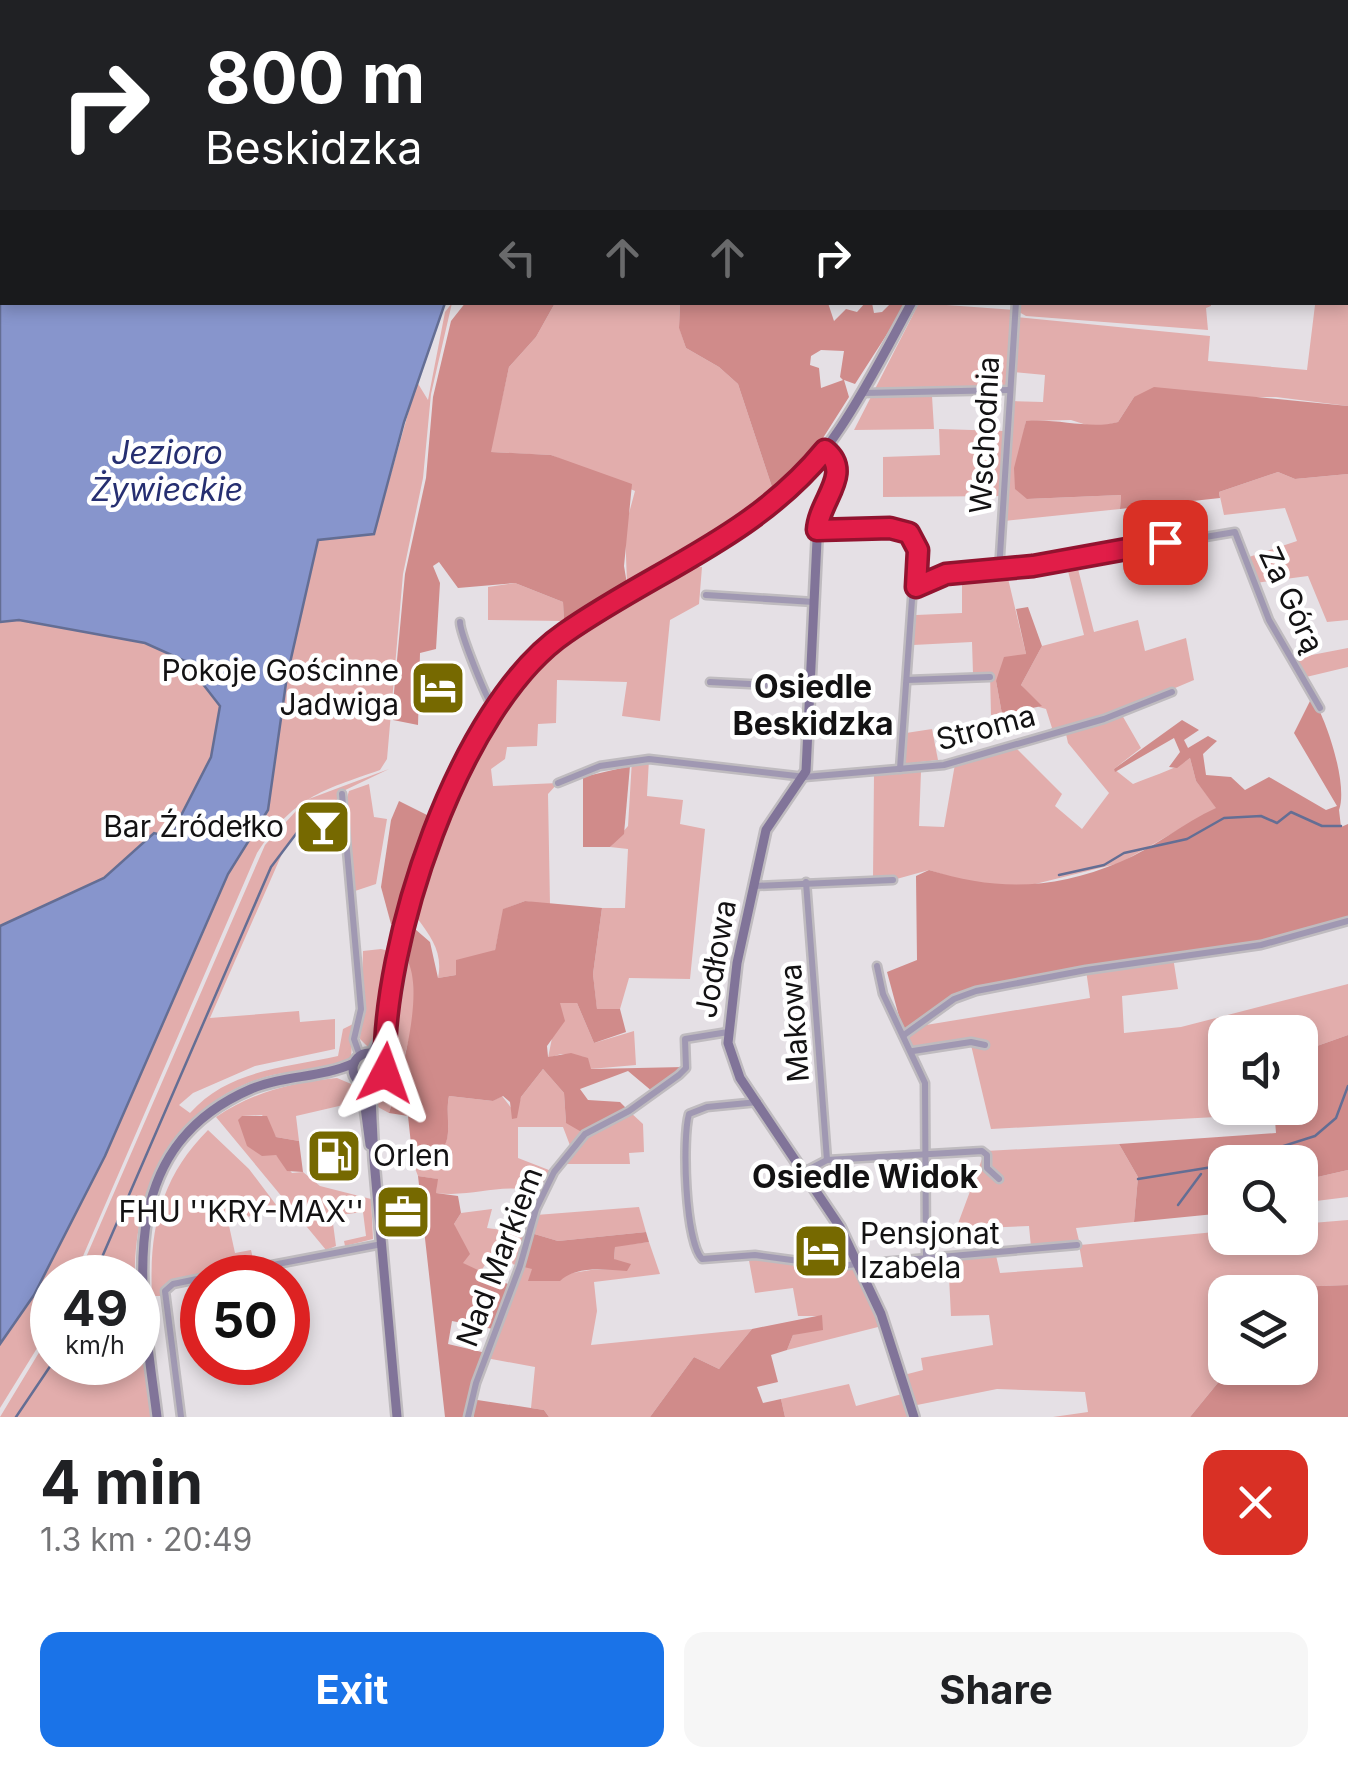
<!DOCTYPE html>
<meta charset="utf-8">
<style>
:root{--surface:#fff;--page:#f6f6f6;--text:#202124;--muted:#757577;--accent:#1a73e8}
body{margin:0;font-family:Inter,sans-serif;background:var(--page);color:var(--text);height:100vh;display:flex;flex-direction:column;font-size:38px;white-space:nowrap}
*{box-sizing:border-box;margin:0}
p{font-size:32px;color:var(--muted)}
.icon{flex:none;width:55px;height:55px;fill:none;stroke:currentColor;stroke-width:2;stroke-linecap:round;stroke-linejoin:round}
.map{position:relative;height:1417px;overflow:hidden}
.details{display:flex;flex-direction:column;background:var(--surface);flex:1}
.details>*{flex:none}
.hud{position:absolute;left:0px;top:0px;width:1350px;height:305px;box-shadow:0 5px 15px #0003;background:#202124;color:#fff;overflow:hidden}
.tools{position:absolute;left:1208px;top:1015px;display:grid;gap:20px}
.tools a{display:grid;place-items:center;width:110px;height:110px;border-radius:20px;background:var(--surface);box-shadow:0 5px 15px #0003;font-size:50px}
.speed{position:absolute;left:30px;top:1255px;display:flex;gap:20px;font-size:50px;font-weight:700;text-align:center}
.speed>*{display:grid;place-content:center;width:130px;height:130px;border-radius:50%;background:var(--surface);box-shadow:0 5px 15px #0003;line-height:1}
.speed small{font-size:25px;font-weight:400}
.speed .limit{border:15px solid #d22;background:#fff;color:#111}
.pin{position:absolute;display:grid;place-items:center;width:85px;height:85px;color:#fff;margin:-42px;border-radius:20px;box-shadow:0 5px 15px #0006}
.me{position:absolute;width:110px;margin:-55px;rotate:4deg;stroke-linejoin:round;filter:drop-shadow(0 0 8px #0008)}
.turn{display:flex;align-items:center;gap:35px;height:210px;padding:0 40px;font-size:45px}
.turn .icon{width:130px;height:130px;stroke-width:2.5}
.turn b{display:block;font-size:70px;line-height:85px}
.lanes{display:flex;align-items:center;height:95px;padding:0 40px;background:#0003;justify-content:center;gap:50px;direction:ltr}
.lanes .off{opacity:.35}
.round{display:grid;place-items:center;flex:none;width:105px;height:105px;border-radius:20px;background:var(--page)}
.summary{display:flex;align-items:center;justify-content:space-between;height:170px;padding:0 40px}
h1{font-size:60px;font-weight:700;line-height:75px}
.primary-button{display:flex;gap:20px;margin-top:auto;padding:20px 40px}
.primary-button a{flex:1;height:115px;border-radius:20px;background:var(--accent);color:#fff;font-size:40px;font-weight:700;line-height:115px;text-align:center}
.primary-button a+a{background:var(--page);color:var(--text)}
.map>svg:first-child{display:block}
.green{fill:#e2adac}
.forest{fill:#d08b8a;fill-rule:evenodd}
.water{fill:#8795cc;stroke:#646e94;stroke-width:2.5}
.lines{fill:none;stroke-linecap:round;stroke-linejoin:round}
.stream{stroke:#646e94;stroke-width:2.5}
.street-casing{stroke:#bfbbbf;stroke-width:11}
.secondary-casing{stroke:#bfbbbf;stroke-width:14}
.street{stroke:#a098b2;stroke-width:6}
.secondary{stroke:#817499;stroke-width:9}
.route-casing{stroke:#92132f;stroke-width:25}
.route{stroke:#e11d48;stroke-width:18}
.labels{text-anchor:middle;stroke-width:9;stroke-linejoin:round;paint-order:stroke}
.street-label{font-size:30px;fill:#131213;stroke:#fff}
.poi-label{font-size:30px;fill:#131213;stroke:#fff;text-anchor:end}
.water-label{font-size:32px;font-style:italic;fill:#262f71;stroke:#fff}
.neighbourhood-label{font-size:32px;font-weight:bold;fill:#131213;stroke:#fff}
</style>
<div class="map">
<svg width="1348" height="1417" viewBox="0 0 1348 1417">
<rect width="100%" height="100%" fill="#e5e0e5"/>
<!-- green -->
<g class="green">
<polygon points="1348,104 1348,406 1276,397 1134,397 1118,422 1096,428 1071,420 1026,421 1021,446 1027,499 1121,495 1120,509 1004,521 1011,401 1043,402 1045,375 1013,372 1013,337 1007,394 932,396 934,429 854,430 919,303 1015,310 1016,317 1210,336 1208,361 1307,370 1315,305 1300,303 1348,302"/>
<polygon points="1018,302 1211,302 1211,306 1206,308 1208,330 1026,316 1019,312"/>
<path d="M452,303L431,394L423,478L403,574L387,759L380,770C320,791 294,797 257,853L74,1277L52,1278V1324L0,1408V1344L34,1295L105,1156L228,874L268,810L287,676L318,540L374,534L417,382L428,400L445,312Z"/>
<polygon points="555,303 680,303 679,327 686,348 719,367 738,384 775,496 722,532 627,584 625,528 635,491 551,455 490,452 509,367 536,337"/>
<polygon points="939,429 1004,431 1001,496 883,497 883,457 940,455"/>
<polygon points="1278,472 1295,479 1348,474 1348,620 1327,622 1308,576 1255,583 1247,574 1246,558 1297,541 1285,508 1224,515 1219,492"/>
<polygon points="1076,561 1094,632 1138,620 1145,651 1186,638 1194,680 1104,718 1046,734 1052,728 1046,709 1039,707 1021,685 1042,646 1084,635 1066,563"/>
<path d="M702,567L699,604L670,620L660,721L622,716L627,682L557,680L556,723L538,724L537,746L507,747L505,759L491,769L493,786L558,783L548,794L550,905L525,901L504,909L495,950L456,975L438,978C443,953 432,938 417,918C443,837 467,739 528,676C573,630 632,600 686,568Z"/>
<polygon points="1006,570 1026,654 996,681 1002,714 991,715 990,674 973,674 972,642 913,645 916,615 962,613 962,573"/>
<polygon points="515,583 563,602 564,621 488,620 488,587"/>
<polygon points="19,620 145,643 185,661 220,706 211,757 170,838 154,833 104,878 0,926 0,622"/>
<polygon points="1348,648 1348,667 1302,678 1296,658"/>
<path d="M1122,715L1141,748L1114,769L1133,784C1151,776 1175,770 1190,758L1196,781L1217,808L1120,863L1019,888L976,885L929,870L893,880L873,879L874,774L921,771L919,826L944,827L955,764L1016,748L1062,794L1055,806L1082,829L1109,793L1068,743L1066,734Z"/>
<polygon points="932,729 938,760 903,764 906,733"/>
<polygon points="649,759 647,796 683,800 680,824 705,829 690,979 629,978 620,1009 597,1010 593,974 602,908 625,908 628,849 610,847 628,826 632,760"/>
<path d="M389,769L337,794L339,805L304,825L285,847L210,1018L299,1011L300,1022L335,1019V1049L255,1066L193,1093L179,1105L190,1113C229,1069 286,1068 338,1056L343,1029L353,1024L351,1059C330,1073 295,1069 269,1076C177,1101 134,1188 135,1277L77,1278L265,845L306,800Z"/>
<polygon points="369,784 374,817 387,819 376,884 355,891 346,801 349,791"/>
<polygon points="381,949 393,952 373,1046 368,1047 360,1039 363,951"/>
<polygon points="1173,957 1178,989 1122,996 1124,1033 1181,1027 1348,984 1348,1035 1300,1052 1300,1032 1225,1032 1225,1108 1274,1108 1274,1114 991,1129 971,1045 915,1054 904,1035 926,1025 1090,998 1086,970"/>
<polygon points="406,958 413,969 415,1017 389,1113 376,1106 377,1091 389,1077"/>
<polygon points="559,1003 577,1003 594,1043 634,1031 636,1065 590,1069 584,1057 561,1054 548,1058"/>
<path d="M543,1069L564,1093L566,1123L629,1111L643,1124L644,1152L629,1153L630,1164H561L571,1148L563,1127H518V1158L554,1172L540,1193C502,1181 475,1198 436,1193L437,1179L418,1176L413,1163C463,1153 443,1124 449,1096L493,1101L502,1096L516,1114L521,1097Z"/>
<path d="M337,1078L356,1086V1106L352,1103L296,1116L299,1141L276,1137L262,1115L242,1116L292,1173L303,1172L320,1186L371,1199L373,1239L345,1246L344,1241L366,1236L363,1212L332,1216L336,1246L326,1250L216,1117C255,1091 291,1083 337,1078Z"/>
<path d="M208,1130L249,1169L280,1210L228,1221L235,1253L251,1250L254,1263L171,1282L165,1284L163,1296H152C149,1231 160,1178 208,1130Z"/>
<polygon points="1119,1144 1138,1177 1134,1222 1076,1228 1080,1245 1225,1231 1225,1238 1300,1238 1300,1224 1348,1220 1348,1285 1293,1287 1289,1292 1225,1292 1225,1368 1230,1368 1190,1417 1053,1417 1088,1412 1085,1392 997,1389 912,1406 914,1417 785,1417 781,1399 849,1384 856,1406 906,1393 900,1376 923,1370 921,1358 993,1345 989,1315 951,1316 948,1257 995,1251 1000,1273 1083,1267 1079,1245 1031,1247 1029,1226 956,1229 985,1151"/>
<polygon points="1348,1170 1348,1197 1300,1203 1300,1181"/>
<polygon points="639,1207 646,1232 558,1241 531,1233 536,1215"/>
<polygon points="492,1209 487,1228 527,1233 533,1268 529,1280 591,1270 626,1270 614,1259 615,1246 649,1242 660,1274 594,1282 597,1311 591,1345 752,1329 719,1369 694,1357 650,1417 549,1417 544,1410 531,1408 535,1367 486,1358 520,1266 489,1258 480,1273 462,1263 454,1224 461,1213"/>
<polygon points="748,1255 808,1266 858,1264 881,1314 878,1327 787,1350 793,1335 822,1316 798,1316 793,1288 755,1293"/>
<polygon points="138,1312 151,1417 0,1417 52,1331 52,1362 138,1362"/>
</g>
<!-- forest -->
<g class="forest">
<polygon points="466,302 555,303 536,337 509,367 491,452 551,455 632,484 624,566 627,584 564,621 563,602 515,583 458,588 439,562 433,566 440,583 436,649 420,653 418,725 393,720 393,703 405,574 426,478 433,397 451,321"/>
<path d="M680,303H828L834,321L846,309L857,312L865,303H872L874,313L882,312L891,303H907L855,384L844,380L849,397L816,449L775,496L738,384L719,367L686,348L679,328ZM821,350L844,351L840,377L843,380L821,388L819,368L810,365L811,356Z"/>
<path d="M1154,387L1348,406V474L1295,479L1278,472L1219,492L1220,498L1120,509L1121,495L1027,499L1015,489L1014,468L1026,421C1059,418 1090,430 1118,422L1134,397Z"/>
<polygon points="1028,607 1042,646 1021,685 1042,706 1002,714 996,681 1004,657 1026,654 1016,609"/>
<path d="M1312,697C1328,722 1348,786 1339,810L1341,827L1348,824V917L1261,945L1086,970L958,996L904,1035L887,972L917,960L916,876L929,870C996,891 1054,890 1120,862C1154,848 1183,823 1216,808L1196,781L1190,758L1177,768L1169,767L1180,752L1174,738L1115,772L1114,769L1182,720L1199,730L1184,740L1188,748L1208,736L1217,741L1203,754L1206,775L1231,777L1245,790L1269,777L1326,810L1337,806L1294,733Z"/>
<polygon points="630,766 624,834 610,847 583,847 583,777"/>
<polygon points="399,801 431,817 400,923 391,924 381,887 391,820"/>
<path d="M525,901L602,908L593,974L597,1009H620L626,1032L594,1043L577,1003H560L565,1021L547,1046L548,1057L571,1053L588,1058L591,1069L684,1067L653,1092L628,1071L580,1089L588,1100L620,1102L629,1111L585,1134L566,1123L564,1093L543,1069L521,1097L517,1118L512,1119L510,1102L503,1096L493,1101L449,1096C443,1124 463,1154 413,1163L408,1116L389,1113C401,1077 426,989 406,958L415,929L430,942L438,978L456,975V960L495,950L503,909Z"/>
<polygon points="1348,1035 1348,1170 1300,1181 1300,1162 1225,1162 1225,1213 1134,1222 1138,1177 1119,1144 1276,1133 1274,1108 1300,1108 1300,1052"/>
<polygon points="242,1116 267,1116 276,1137 299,1141 303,1172 287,1171 276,1155 262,1156 247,1146 238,1120"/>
<polygon points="418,1176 438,1179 436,1193 458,1196 461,1213 454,1224 470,1254 463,1263 512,1286 493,1329 452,1321 448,1344 486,1353 471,1399 544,1410 549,1417 474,1417 469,1411 468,1417 445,1417"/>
<path d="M646,1232L649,1242L615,1247L614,1259L631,1264L627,1271C605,1270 577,1265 560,1281H528L532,1269L520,1266L531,1233L558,1241Z"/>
<polygon points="1348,1285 1348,1417 1190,1417 1230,1368 1300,1368 1300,1292 1289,1292 1293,1287"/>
<polygon points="822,1315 823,1330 793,1335 787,1350 771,1355 778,1382 757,1387 763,1403 781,1399 785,1417 650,1417 694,1357 719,1369 752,1329"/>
</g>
<!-- water -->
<polygon class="water" points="0,0 619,0 2,2 2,302 445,303 404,422 374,534 318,540 287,676 268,810 228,874 105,1156 34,1295 0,1344 0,926 104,878 154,833 170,837 211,757 220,706 185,661 145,643 19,620 0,622"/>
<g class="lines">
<!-- stream -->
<g class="stream">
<polyline points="1059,875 1104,865 1124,853 1187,839 1224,818 1261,816 1277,823 1291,812 1322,826 1341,826"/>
<polyline points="1233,1162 1315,1136 1336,1118 1348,1086"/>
<polyline points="1138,1179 1225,1165"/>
<polyline points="1178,1205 1201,1174"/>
<polyline points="93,1278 271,867 308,818 336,801"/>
<polyline points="16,1417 53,1362"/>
</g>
<!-- street casing -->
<g class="street-casing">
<g id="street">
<polyline points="765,0 765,2"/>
<polyline points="834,0 835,2"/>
<polyline points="908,0 908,2"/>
<polyline points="863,393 1009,390"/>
<polyline points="817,530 890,528 909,533 916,543 900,769"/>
<polyline points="999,571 1016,302"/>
<polyline points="916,587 946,574 1033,566 1235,532 1269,620 1320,708"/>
<polyline points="706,595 814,602"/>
<path d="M460,622C460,633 486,698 493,707"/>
<polyline points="907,680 990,677"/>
<polyline points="710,682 810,687"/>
<polyline points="558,783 600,766 649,759 805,777 944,765 1104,719 1172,692"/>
<polyline points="342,794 361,1009 354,1039 360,1056"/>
<polyline points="806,882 827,1160"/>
<polyline points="754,886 893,880"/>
<polyline points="877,966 883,994 925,1083 926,1258"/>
<polyline points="904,1035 954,999 976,991 1086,970 1261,945 1348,921"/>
<polyline points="913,1051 971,1042 985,1045"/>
<path d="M758,1102L707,1107L689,1114C682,1138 685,1241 702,1259L755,1255L836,1266L1077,1245"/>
<polyline points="804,1172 827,1160 982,1151 987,1155 987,1168 999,1179"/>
<polyline points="204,1278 382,1244"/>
<polyline points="181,1417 165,1291 173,1284 202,1278"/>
<polyline points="468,1417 476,1383 520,1266 536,1209 554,1172 585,1134 629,1111 679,1075 686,1068 685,1039 728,1032"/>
</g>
</g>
<!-- secondary casing -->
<g class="secondary-casing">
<g id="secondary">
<polyline points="1117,2 1119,0"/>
<polyline points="825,450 836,459 838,471 818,519 806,771 766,830 737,963 728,1043 740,1078 840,1227 881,1314 914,1417"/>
<circle cx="369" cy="1069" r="16"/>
<polyline points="372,1053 387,1026"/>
<path d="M385,1065C402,940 433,764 523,669C590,598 690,572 765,513C833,458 871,377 912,302"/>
<polyline points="362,1084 370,1145"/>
<polyline points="375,1085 371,1098 374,1160 397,1417"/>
<path d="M157,1417C142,1296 109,1150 251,1089C284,1075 322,1078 354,1063"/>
</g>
</g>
<!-- street -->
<use href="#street" class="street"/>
<!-- secondary -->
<use href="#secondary" class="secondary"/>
</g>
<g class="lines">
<!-- route casing -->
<g class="route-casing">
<path id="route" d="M385,1073C380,947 458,706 565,633C655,570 753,538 825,450C854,473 819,500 817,530L890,528L909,533L918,550L916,587L946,574L1033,566L1165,542"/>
</g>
<!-- route -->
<use href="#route" class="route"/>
</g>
<!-- icons -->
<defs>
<g id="hotel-square" transform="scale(2.875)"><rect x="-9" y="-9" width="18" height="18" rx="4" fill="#766900" stroke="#fff"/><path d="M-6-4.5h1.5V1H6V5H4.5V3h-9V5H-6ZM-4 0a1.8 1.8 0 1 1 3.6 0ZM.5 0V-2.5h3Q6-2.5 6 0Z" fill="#fff"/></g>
<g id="bar-square" transform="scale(2.875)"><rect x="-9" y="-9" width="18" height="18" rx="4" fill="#766900" stroke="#fff"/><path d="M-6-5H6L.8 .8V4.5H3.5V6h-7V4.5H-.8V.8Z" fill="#fff"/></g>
<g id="fuel-square" transform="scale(2.875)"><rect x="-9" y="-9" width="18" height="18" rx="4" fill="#766900" stroke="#fff"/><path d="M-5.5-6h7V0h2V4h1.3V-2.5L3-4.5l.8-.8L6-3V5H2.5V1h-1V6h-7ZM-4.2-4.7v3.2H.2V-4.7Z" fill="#fff"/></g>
<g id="office-square" transform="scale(2.875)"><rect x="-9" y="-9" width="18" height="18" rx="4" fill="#766900" stroke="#fff"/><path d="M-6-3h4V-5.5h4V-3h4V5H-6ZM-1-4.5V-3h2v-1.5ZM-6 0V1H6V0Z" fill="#fff"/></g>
</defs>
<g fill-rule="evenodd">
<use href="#hotel-square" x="438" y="688"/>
<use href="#bar-square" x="323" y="827"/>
<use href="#fuel-square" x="334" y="1156"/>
<use href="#office-square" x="403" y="1212"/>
<use href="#hotel-square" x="821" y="1251"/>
</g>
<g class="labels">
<!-- street labels -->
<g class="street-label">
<text transform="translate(985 435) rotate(-87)" y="10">Wschodnia</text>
<text transform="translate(1291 600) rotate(65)" y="10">Za Górą</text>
<text transform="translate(986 728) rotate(-15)" y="10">Stroma</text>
<text transform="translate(716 959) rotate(-80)" y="10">Jodłowa</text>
<text transform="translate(795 1023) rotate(-94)" y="10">Makowa</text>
<text transform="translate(500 1257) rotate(-69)" y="10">Nad Markiem</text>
</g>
<!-- poi labels -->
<g class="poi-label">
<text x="399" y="681">Pokoje Gościnne<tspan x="399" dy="34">Jadwiga</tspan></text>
<text x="284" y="837">Bar Źródełko</text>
<text x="373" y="1166" text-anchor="start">Orlen</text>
<text x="364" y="1222">FHU ''KRY-MAX''</text>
<text x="860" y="1244" text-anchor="start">Pensjonat<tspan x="860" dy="34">Izabela</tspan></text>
</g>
<!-- water labels -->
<g class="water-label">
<text x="167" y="464">Jezioro<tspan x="167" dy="37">Żywieckie</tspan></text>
</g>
<!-- neighbourhood labels -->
<g class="neighbourhood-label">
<text x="813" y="698">Osiedle<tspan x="813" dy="37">Beskidzka</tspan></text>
<text x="865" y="1188">Osiedle Widok</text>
</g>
</g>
</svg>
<div class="tools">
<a><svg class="icon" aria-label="sound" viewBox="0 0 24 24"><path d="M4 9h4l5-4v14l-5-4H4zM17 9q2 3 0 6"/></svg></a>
<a><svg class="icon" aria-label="search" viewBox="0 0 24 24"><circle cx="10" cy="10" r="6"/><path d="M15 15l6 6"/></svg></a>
<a><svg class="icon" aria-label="layers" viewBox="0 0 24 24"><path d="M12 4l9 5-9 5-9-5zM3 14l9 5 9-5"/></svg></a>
</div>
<div class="speed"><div>49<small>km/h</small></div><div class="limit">50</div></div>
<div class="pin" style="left:1165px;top:542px;background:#d93025"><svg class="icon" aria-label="arrive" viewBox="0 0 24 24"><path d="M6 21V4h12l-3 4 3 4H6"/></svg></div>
<svg class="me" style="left:385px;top:1073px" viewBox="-20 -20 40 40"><path d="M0-17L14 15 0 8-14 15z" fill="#e11d48" stroke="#fff" stroke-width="4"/></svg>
<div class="hud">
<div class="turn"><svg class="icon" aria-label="right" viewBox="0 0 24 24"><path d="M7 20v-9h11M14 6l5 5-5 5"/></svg><div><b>800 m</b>Beskidzka</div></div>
<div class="lanes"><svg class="icon off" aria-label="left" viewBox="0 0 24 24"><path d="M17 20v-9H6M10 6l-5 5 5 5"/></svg><svg class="icon off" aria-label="ahead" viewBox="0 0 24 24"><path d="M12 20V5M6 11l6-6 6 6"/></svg><svg class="icon off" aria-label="ahead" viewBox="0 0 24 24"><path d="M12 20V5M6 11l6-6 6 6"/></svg><svg class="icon" aria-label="right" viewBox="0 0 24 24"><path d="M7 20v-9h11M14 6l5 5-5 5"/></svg></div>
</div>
</div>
<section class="details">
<div class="summary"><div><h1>4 min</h1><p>1.3 km · 20:49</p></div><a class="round" style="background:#d93025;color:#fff"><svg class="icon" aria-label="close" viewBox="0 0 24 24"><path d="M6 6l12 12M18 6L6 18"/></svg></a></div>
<div class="primary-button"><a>Exit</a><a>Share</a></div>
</section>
